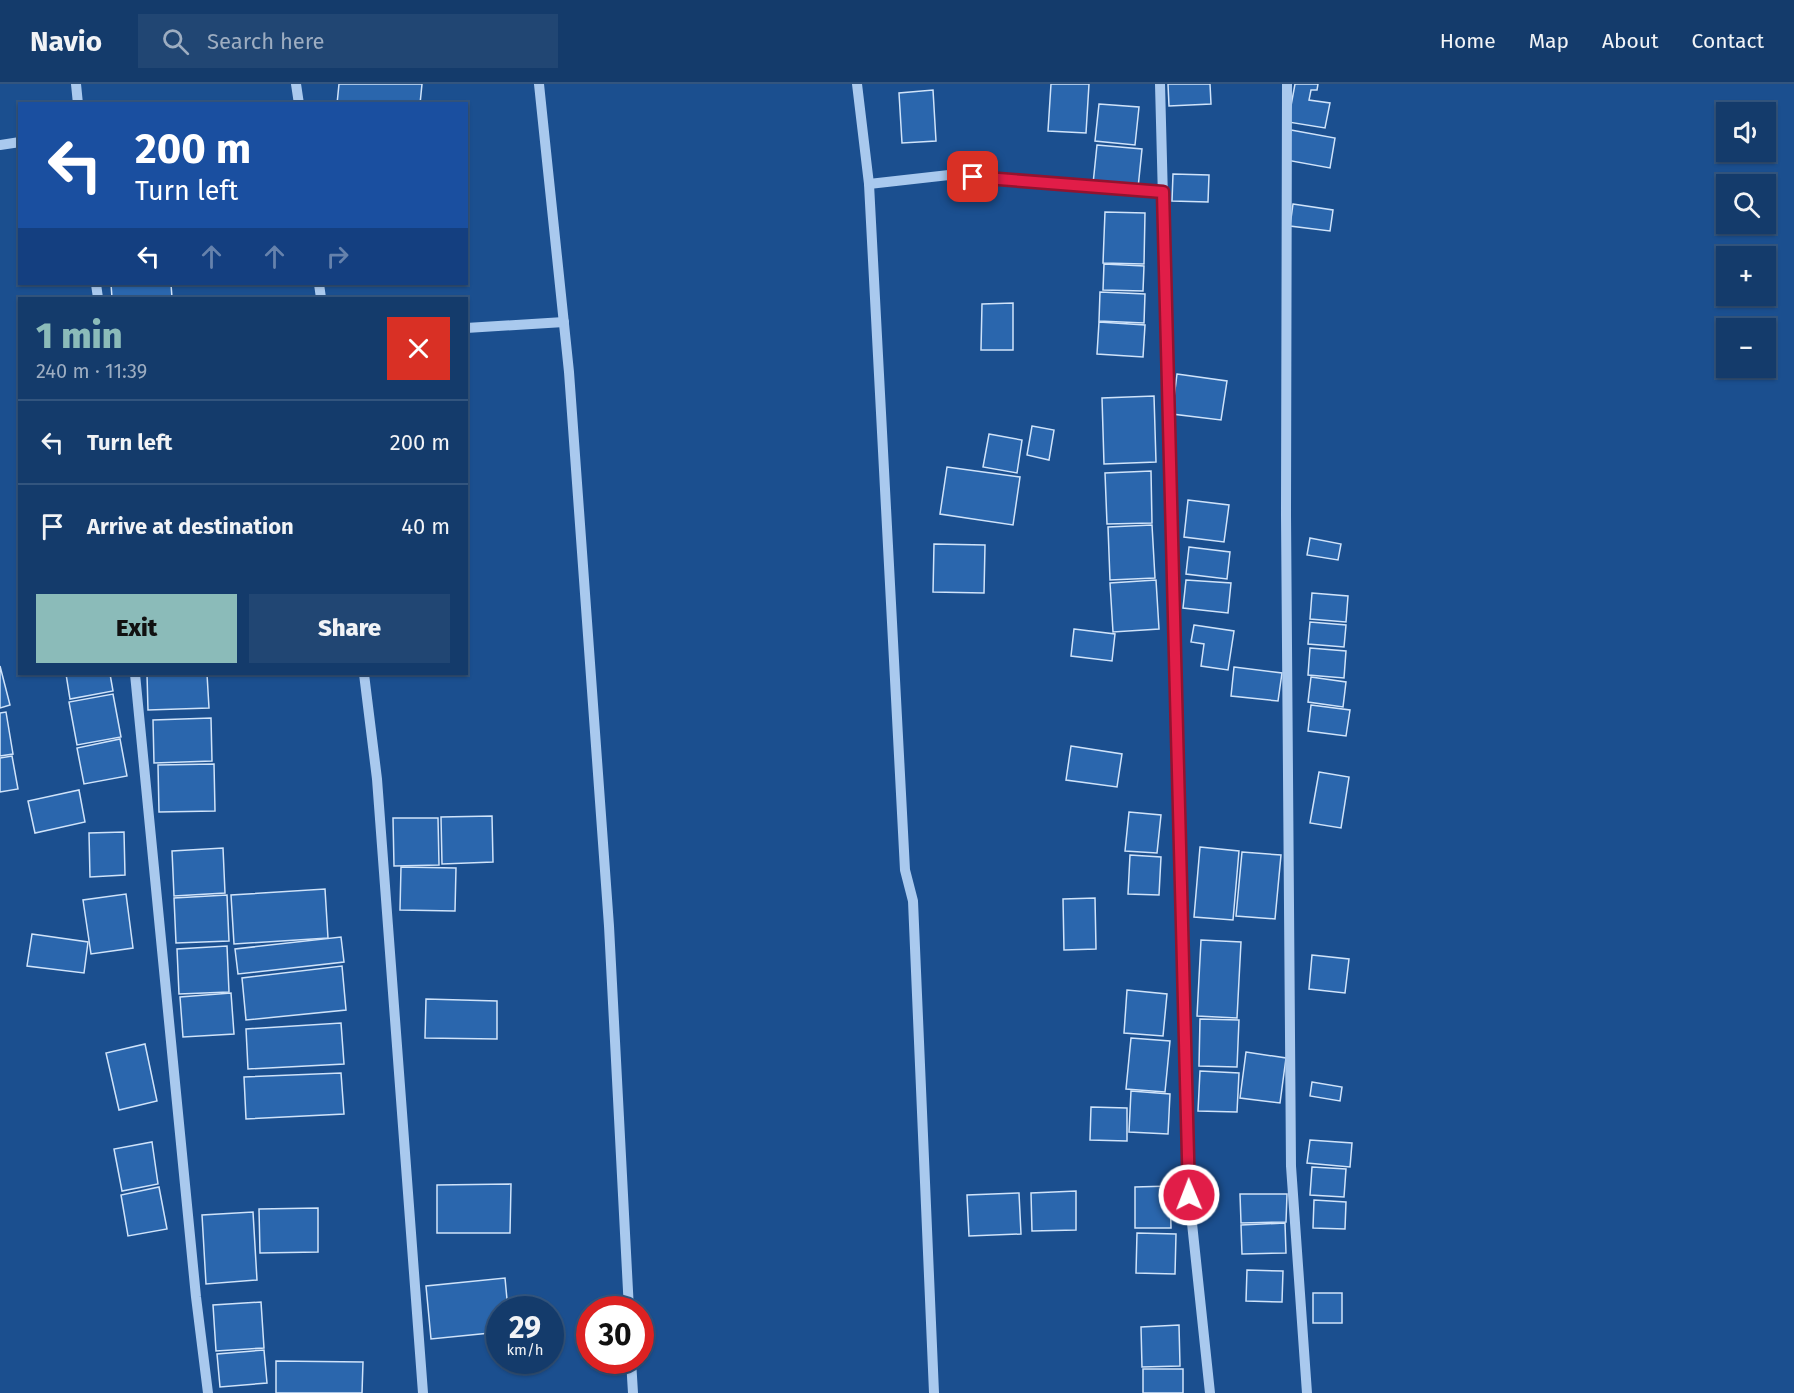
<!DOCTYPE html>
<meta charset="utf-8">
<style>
:root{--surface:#143b6b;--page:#214673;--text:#f1f3f6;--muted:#9dadc1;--line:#33557e;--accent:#8bbbb9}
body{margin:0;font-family:"Fira Sans",sans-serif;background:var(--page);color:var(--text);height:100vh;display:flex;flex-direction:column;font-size:22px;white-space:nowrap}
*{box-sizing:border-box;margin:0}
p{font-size:20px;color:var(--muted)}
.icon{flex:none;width:33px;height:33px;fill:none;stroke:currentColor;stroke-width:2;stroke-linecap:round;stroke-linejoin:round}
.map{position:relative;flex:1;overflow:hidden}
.sheet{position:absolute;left:18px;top:213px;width:450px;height:378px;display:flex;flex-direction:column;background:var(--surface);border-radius:0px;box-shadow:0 2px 4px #0004,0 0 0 2px var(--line)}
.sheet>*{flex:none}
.top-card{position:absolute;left:18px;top:18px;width:450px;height:183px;border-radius:0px;box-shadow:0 2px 4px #0004,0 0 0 2px var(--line);background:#1a4fa0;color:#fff;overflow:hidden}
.fabs{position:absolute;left:1716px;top:18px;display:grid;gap:12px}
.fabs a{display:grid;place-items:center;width:60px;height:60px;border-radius:0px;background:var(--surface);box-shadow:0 2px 4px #0004,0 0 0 2px var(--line);font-size:30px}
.speed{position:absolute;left:486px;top:1212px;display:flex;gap:12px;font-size:30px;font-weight:700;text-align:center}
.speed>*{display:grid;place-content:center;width:78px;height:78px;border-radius:50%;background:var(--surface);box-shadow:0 2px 4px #0004,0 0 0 2px var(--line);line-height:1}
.speed small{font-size:15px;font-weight:400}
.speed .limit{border:9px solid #d22;background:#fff;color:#111}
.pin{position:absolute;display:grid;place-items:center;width:51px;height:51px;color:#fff;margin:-26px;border-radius:12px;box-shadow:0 3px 9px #0006}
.me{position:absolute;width:66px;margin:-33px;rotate:359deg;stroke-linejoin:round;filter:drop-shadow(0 0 4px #0008)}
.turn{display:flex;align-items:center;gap:21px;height:126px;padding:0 18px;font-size:27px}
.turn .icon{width:78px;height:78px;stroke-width:2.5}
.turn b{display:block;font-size:42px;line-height:51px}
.lanes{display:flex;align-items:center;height:57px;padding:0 18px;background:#0003;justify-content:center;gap:30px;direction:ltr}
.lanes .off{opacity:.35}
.round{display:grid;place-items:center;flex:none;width:63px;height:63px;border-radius:0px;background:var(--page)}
.overview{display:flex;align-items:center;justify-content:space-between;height:102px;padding:0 18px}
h1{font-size:36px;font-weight:800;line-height:45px;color:var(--accent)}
.primary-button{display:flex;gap:12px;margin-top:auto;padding:12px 18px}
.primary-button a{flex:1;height:69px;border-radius:0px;background:var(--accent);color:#111;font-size:24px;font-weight:800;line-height:69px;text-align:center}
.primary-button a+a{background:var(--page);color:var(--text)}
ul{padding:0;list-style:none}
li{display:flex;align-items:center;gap:18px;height:84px;padding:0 18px;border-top:2px solid var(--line)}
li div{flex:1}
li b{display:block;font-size:22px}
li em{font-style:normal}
header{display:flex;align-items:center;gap:36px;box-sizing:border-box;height:84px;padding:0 30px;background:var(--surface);border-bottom:2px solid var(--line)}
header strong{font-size:28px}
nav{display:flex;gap:33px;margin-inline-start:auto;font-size:21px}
.search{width:420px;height:54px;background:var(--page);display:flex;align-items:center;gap:15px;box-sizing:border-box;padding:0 21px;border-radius:0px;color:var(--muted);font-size:22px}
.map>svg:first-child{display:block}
.building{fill:#2a66ad;stroke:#cfe3fa;stroke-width:1.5}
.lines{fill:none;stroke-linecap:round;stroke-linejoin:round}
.minor{stroke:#a9c9ee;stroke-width:10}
.route-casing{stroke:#92132f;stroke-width:15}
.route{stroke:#e11d48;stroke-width:10}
</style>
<header>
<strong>Navio</strong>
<div class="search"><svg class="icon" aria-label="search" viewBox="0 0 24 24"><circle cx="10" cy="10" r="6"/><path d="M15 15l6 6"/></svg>Search here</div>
<nav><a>Home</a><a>Map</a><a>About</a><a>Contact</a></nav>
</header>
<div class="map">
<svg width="1794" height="1309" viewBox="0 0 1794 1309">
<rect width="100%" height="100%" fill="#1b4f8f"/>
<!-- building -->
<g class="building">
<polygon points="339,0 422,0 420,20 337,20"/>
<polygon points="1051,0 1089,0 1086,49 1048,47"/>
<polygon points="1168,0 1210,0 1211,20 1169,22"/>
<polygon points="1295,0 1318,0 1317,6 1311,6 1309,16 1330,19 1325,44 1288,38"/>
<polygon points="933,6 936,57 902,59 899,9"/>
<polygon points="1099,20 1139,23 1135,61 1095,57"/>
<polygon points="1291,46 1335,54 1330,84 1286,76"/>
<polygon points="1097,61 1142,65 1138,104 1093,100"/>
<polygon points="1173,90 1209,91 1208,118 1172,117"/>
<polygon points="1293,120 1333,126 1330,147 1290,142"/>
<polygon points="1105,128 1145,129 1144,180 1103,179"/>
<polygon points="1104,180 1144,182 1143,207 1103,206"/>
<polygon points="111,200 171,200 172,214 112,214"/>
<polygon points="1100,208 1145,210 1144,239 1099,237"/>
<polygon points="1013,219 1013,266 981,266 982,220"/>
<polygon points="1099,238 1145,241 1143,273 1097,270"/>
<polygon points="1177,290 1227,297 1221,336 1172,330"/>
<polygon points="1154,312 1156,378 1104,380 1102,314"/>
<polygon points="1032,342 1054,346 1049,376 1027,371"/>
<polygon points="989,350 1022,356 1017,389 983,383"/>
<polygon points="947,383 1020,393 1013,441 940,430"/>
<polygon points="1151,387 1152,439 1107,440 1105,389"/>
<polygon points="1188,416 1229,421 1224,458 1184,453"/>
<polygon points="1152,441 1155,494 1110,496 1108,443"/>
<polygon points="1310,454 1341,460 1338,476 1307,471"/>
<polygon points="934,460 985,461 984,509 933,508"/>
<polygon points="1189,463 1230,468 1227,495 1186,490"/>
<polygon points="1156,496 1159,545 1113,548 1110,499"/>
<polygon points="1186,496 1231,499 1228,529 1183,524"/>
<polygon points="1312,509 1348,512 1346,538 1310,535"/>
<polygon points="1310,538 1346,541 1344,563 1308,560"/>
<polygon points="1194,541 1234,547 1228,586 1201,582 1204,560 1191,558"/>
<polygon points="1074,545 1115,550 1112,577 1071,572"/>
<polygon points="1310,564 1346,567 1344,594 1308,591"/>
<polygon points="0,582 10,621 0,624"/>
<polygon points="1234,583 1282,589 1278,617 1231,612"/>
<polygon points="66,590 110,590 113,607 70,615"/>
<polygon points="147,590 207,590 209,624 148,626"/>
<polygon points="1311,593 1346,598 1343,623 1308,618"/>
<polygon points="113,610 121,653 77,661 69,618"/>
<polygon points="1311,621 1350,626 1346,652 1308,647"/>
<polygon points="6,628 13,670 0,672 0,629"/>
<polygon points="211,634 212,677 154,679 153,636"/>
<polygon points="120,655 127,692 84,700 77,664"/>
<polygon points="1071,662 1122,670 1117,703 1066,696"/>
<polygon points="12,672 18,705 0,708 0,674"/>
<polygon points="214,680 215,727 159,728 158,681"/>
<polygon points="1319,688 1349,693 1341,744 1310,739"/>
<polygon points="79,706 85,738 35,749 28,717"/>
<polygon points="1129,728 1161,731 1157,769 1125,767"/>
<polygon points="492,732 493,778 442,780 441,733"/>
<polygon points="393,734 438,734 439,781 394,782"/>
<polygon points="124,748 125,791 90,793 89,749"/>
<polygon points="1200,763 1239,767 1233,836 1194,833"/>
<polygon points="223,764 225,809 174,812 172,767"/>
<polygon points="1242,768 1281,771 1275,835 1236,832"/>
<polygon points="1130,771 1161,773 1159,811 1128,810"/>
<polygon points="401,783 456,784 455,827 400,826"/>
<polygon points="325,805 328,854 234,860 231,811"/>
<polygon points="126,810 133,864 91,870 83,816"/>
<polygon points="227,811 229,857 176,859 174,814"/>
<polygon points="1095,814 1096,865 1064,866 1063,815"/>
<polygon points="32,850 88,858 84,889 27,882"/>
<polygon points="341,853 344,878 238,890 235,865"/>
<polygon points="1201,856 1241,858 1237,934 1197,932"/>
<polygon points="227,862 229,908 179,910 177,865"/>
<polygon points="1312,871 1349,875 1345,909 1309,905"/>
<polygon points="342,882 346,926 246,936 242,894"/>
<polygon points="1127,906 1167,910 1163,952 1124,949"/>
<polygon points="231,909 234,950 183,953 180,913"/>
<polygon points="426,915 497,917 497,955 425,954"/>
<polygon points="1200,935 1239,936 1237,983 1199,982"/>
<polygon points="341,939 344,980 248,985 246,945"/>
<polygon points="1131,954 1170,957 1165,1008 1126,1005"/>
<polygon points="145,960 157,1017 119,1026 106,969"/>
<polygon points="1246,968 1286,974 1280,1019 1240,1014"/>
<polygon points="1200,987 1239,989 1237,1028 1198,1027"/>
<polygon points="341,989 344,1030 246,1035 244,993"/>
<polygon points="1312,998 1342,1003 1340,1017 1310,1012"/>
<polygon points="1131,1007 1170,1010 1168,1050 1129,1048"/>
<polygon points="1091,1023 1127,1024 1127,1057 1090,1056"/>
<polygon points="1310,1056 1352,1059 1350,1083 1307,1079"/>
<polygon points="152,1058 158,1100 122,1107 114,1065"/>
<polygon points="1312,1083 1346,1085 1344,1113 1310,1111"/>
<polygon points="511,1100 510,1149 437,1149 437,1101"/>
<polygon points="1170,1102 1171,1144 1135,1144 1135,1103"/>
<polygon points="159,1103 167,1145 128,1152 121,1111"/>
<polygon points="1076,1107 1076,1146 1032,1147 1031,1109"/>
<polygon points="1019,1109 1021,1150 969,1152 967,1111"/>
<polygon points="1240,1110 1287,1110 1286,1138 1241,1139"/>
<polygon points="1314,1116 1346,1118 1345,1145 1313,1144"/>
<polygon points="318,1124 318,1168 260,1169 259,1125"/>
<polygon points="253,1128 257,1196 206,1200 202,1131"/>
<polygon points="1285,1139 1286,1169 1242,1170 1241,1141"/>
<polygon points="1137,1149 1176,1150 1175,1190 1136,1189"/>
<polygon points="1247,1186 1283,1187 1282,1218 1246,1217"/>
<polygon points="505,1194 508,1226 500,1226 500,1248 431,1255 426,1202"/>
<rect x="1313" y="1209" width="29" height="30"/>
<polygon points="261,1218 264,1264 216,1267 213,1221"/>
<polygon points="1179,1241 1180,1282 1142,1283 1141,1243"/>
<polygon points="264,1266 267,1299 220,1303 217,1270"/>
<polygon points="276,1277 363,1278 362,1309 276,1309"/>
<rect x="1143" y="1285" width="40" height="24"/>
</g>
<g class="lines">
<!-- minor -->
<g class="minor">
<polyline points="76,0 78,20"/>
<polyline points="296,0 299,20"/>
<polyline points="539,0 569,288 609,842 629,1226"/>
<polyline points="857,0 869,100 905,786 913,817 934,1309"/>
<polyline points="1160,0 1189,1111 1210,1309"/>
<polyline points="1287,0 1286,431 1291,1082 1307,1309"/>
<polyline points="0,61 20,58"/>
<polyline points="869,100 949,91 1163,108"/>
<polyline points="96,200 98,214"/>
<polyline points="319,200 321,214"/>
<polyline points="466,244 564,238"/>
<polyline points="135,590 196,1213 208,1309"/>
<polyline points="364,590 377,695 423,1309"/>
<polyline points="631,1276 633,1309"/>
</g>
</g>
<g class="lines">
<!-- route casing -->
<g class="route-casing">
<polyline id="route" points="973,93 1163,108 1189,1111"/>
</g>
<!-- route -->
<use href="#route" class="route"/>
</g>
</svg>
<div class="fabs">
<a><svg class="icon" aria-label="sound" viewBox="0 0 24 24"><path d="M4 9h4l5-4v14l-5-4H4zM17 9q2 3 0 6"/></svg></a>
<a><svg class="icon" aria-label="search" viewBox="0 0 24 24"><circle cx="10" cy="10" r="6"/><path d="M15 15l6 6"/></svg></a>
<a>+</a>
<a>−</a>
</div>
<div class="speed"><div>29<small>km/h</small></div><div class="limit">30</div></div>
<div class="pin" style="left:973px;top:93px;background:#d93025"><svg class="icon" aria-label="arrive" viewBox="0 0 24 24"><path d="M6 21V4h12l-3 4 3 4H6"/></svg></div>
<svg class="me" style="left:1189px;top:1111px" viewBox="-20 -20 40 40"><circle r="17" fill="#e11d48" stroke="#fff" stroke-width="3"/><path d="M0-11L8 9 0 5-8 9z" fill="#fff"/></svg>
<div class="top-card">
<div class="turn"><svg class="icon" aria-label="left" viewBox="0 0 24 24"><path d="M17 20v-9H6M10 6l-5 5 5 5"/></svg><div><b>200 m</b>Turn left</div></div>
<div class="lanes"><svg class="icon" aria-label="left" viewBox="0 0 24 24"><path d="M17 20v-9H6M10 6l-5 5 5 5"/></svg><svg class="icon off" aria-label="ahead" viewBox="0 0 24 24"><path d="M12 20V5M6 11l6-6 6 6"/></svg><svg class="icon off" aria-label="ahead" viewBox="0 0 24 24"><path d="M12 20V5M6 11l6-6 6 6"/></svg><svg class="icon off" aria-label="right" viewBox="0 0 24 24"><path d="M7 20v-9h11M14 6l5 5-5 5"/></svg></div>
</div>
<section class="sheet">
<div class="overview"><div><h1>1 min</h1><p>240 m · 11:39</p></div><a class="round" style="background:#d93025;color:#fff"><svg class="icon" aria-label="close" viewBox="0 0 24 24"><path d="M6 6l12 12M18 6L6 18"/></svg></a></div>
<ul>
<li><svg class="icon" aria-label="left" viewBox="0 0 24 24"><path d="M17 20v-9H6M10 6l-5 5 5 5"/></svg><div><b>Turn left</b></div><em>200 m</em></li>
<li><svg class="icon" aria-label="arrive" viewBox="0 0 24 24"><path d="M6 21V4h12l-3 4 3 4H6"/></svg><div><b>Arrive at destination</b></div><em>40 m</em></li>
</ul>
<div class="primary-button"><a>Exit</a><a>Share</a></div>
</section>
</div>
